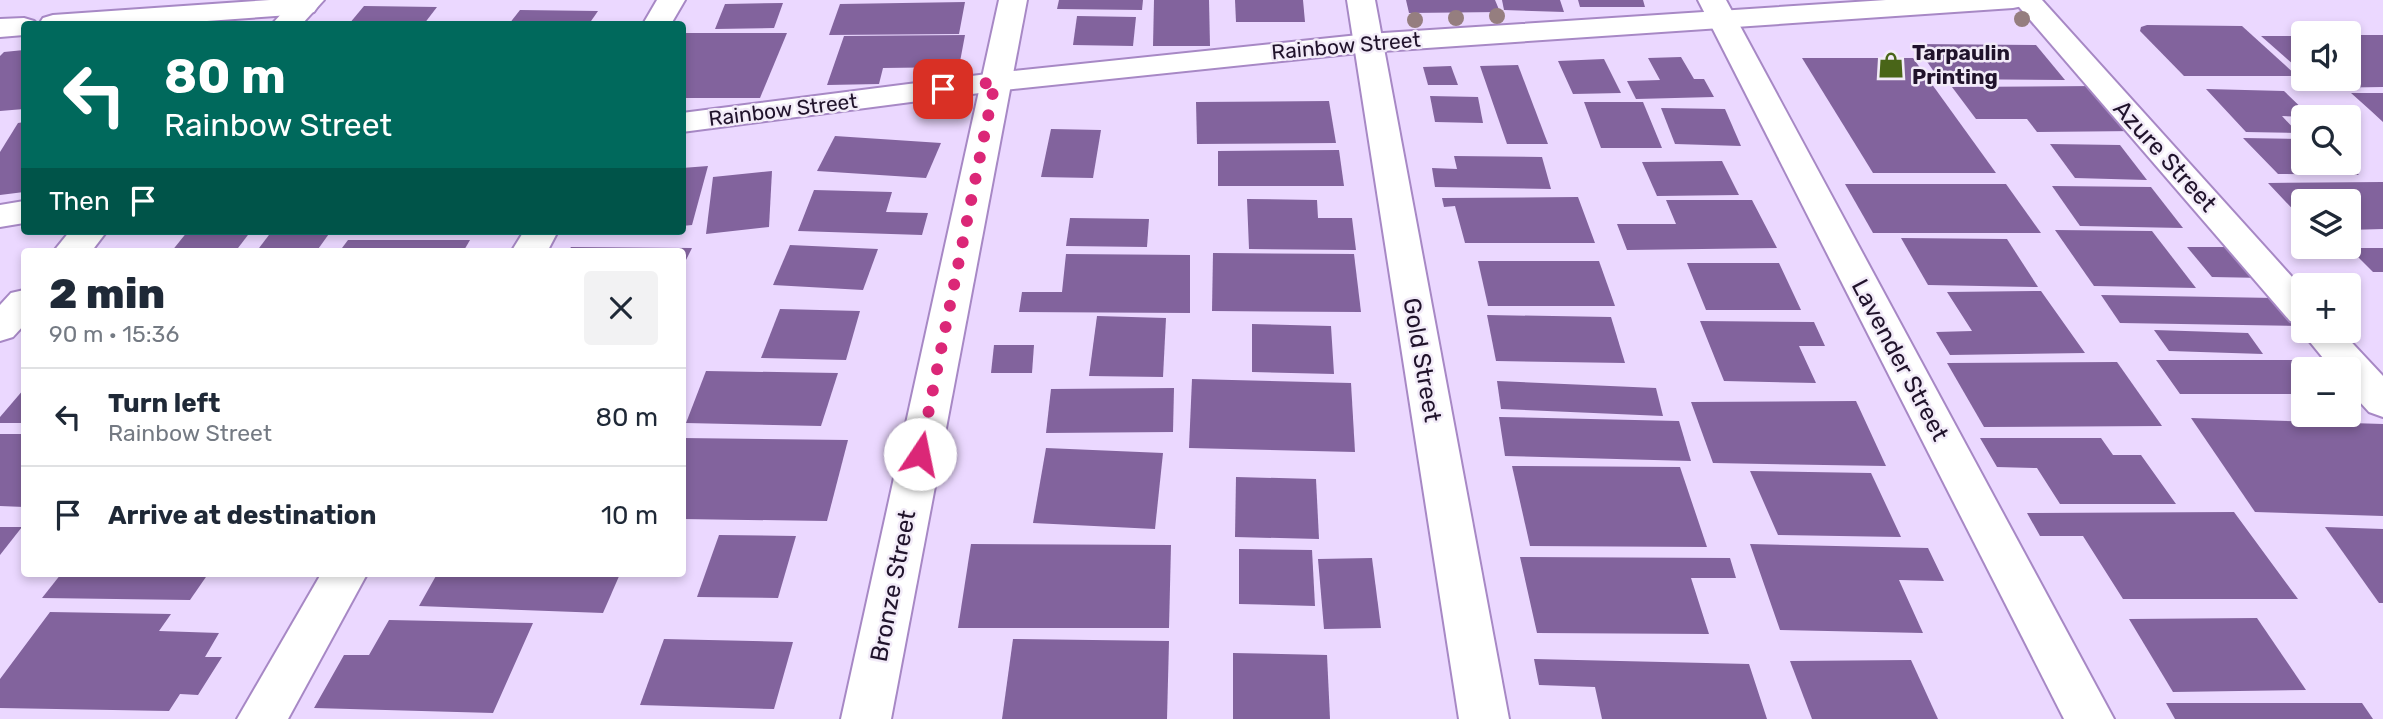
<!DOCTYPE html>
<meta charset="utf-8">
<style>
:root{--surface:#fff;--page:#f2f2f3;--text:#1f2937;--muted:#747a83;--line:#e0e1e3}
body{margin:0;font-family:Rubik,sans-serif;background:var(--page);color:var(--text);height:100vh;display:flex;flex-direction:column;font-size:26px;white-space:nowrap}
*{box-sizing:border-box;margin:0}
p{font-size:23px;color:var(--muted)}
.icon{flex:none;width:38px;height:38px;fill:none;stroke:currentColor;stroke-width:2;stroke-linecap:round;stroke-linejoin:round}
.map{position:relative;flex:1;overflow:hidden}
.details{position:absolute;left:21px;top:248px;width:665px;height:329px;display:flex;flex-direction:column;background:var(--surface);border-radius:7px;box-shadow:0 4px 10px #0003}
.details>*{flex:none}
.hud{position:absolute;left:21px;top:21px;width:665px;height:214px;border-radius:7px;box-shadow:0 4px 10px #0003;background:#00695c;color:#fff;overflow:hidden}
.tools{position:absolute;left:2291px;top:21px;display:grid;gap:14px}
.tools a{display:grid;place-items:center;width:70px;height:70px;border-radius:7px;background:var(--surface);box-shadow:0 4px 10px #0003;font-size:35px}
.pin{position:absolute;display:grid;place-items:center;width:60px;height:60px;color:#fff;margin:-30px;border-radius:14px;box-shadow:0 4px 10px #0006}
.me{position:absolute;width:77px;margin:-38px;rotate:11deg;stroke-linejoin:round;filter:drop-shadow(0 0 5px #0008)}
.turn{display:flex;align-items:center;gap:24px;height:147px;padding:0 28px;font-size:32px}
.turn .icon{width:91px;height:91px;stroke-width:2.5}
.turn b{display:block;font-size:49px;line-height:60px}
.then{display:flex;align-items:center;height:66px;padding:0 28px;background:#0003;gap:14px;font-size:26px}
.round{display:grid;place-items:center;flex:none;width:74px;height:74px;border-radius:7px;background:var(--page)}
.head{display:flex;align-items:center;justify-content:space-between;height:119px;padding:0 28px}
h1{font-size:42px;font-weight:800;line-height:52px}
ul{padding:0;list-style:none}
li{display:flex;align-items:center;gap:21px;height:98px;padding:0 28px;border-top:2px solid var(--line)}
li div{flex:1}
li b{display:block;font-size:26px}
li em{font-style:normal}
.map>svg:first-child{display:block}
.building{fill:#82639d}
.lines{fill:none;stroke-linecap:round;stroke-linejoin:round}
.minor-casing{stroke:#a788c5;stroke-width:4}
.tertiary-casing{stroke:#a788c5;stroke-width:4}
.minor{fill:#fff;fill-rule:evenodd}
.tertiary{fill:#fff;fill-rule:evenodd}
.tree{fill:#957e7f}
.route{stroke:#db2777;stroke-width:12;stroke-dasharray:0 21.6}
.labels{text-anchor:middle;stroke-width:5;stroke-linejoin:round;paint-order:stroke}
.far-street-label{font-size:21px;fill:#20132b;stroke:#f2ebf8}
.far-poi-label{font-size:21px;font-weight:bold;fill:#20132b;stroke:#f2ebf8;text-anchor:start}
.street-label{font-size:24px;fill:#20132b;stroke:#f2ebf8}
</style>
<div class="map">
<svg width="2383" height="719" viewBox="0 0 2383 719">
<rect width="100%" height="100%" fill="#ebd8ff"/>
<!-- building -->
<g class="building">
<polygon points="1059,0 1143,0 1142,10 1057,9"/>
<polygon points="1154,0 1209,0 1210,46 1153,46"/>
<polygon points="1235,0 1303,0 1305,22 1236,22"/>
<polygon points="1406,0 1495,0 1500,12 1409,13"/>
<polygon points="1502,0 1560,0 1564,12 1504,10"/>
<polygon points="1578,0 1643,0 1645,7 1580,7"/>
<polygon points="965,2 959,34 829,35 840,4"/>
<polygon points="783,3 774,28 715,29 725,4"/>
<polygon points="364,6 437,7 424,24 349,24"/>
<polygon points="520,10 598,11 589,24 509,24"/>
<polygon points="1077,16 1136,17 1133,46 1073,45"/>
<polygon points="2147,25 2242,26 2297,76 2184,76 2140,31 2141,27"/>
<polygon points="686,33 787,33 760,98 682,98 682,39"/>
<polygon points="965,35 959,67 883,68 879,84 827,85 844,36"/>
<polygon points="2348,35 2383,35 2383,87 2319,88 2309,79 2348,79"/>
<polygon points="2261,36 2303,36 2303,73"/>
<polygon points="1915,44 2036,45 2065,80 1939,79"/>
<polygon points="24,50 24,109 0,111 0,56 4,52"/>
<polygon points="1681,57 1694,79 1704,79 1714,97 1636,99 1627,81 1660,80 1648,58"/>
<polygon points="1802,58 1913,58 1996,173 1873,173"/>
<polygon points="1604,59 1621,93 1573,94 1558,61"/>
<polygon points="1518,65 1548,144 1507,144 1480,66"/>
<polygon points="1451,66 1458,85 1428,85 1423,67"/>
<polygon points="2096,86 2136,131 2037,132 2027,119 1976,119 1952,87"/>
<polygon points="2206,89 2284,91 2311,117 2282,116 2298,133 2246,132"/>
<polygon points="2351,93 2383,93 2383,122 2370,110"/>
<polygon points="1430,96 1478,97 1483,123 1435,122"/>
<polygon points="1329,101 1336,143 1197,144 1196,102"/>
<polygon points="1584,102 1643,102 1662,148 1601,148"/>
<polygon points="1661,108 1725,109 1741,146 1675,144"/>
<polygon points="24,122 24,192 0,195 0,152 18,123"/>
<polygon points="1051,129 1101,130 1093,178 1041,177"/>
<polygon points="835,136 941,143 926,178 817,171"/>
<polygon points="2243,138 2303,139 2303,163 2347,163 2359,175 2278,174"/>
<polygon points="2050,144 2120,145 2147,180 2075,178"/>
<polygon points="1339,150 1344,186 1218,186 1218,151"/>
<polygon points="1454,156 1542,157 1551,189 1435,187 1432,168 1457,169"/>
<polygon points="1722,161 1739,195 1657,196 1642,162"/>
<polygon points="708,166 692,225 682,226 682,168"/>
<polygon points="772,171 769,227 706,234 713,177"/>
<polygon points="2383,182 2383,229 2348,230 2348,201 2303,201 2303,220 2268,183"/>
<polygon points="1845,184 2006,184 2041,233 1873,233"/>
<polygon points="2052,186 2151,187 2183,228 2080,226"/>
<polygon points="814,190 892,192 886,212 928,213 922,235 798,231"/>
<polygon points="1578,197 1595,243 1465,243 1455,206 1444,207 1442,198"/>
<polygon points="1247,199 1317,200 1318,218 1352,218 1356,250 1249,249"/>
<polygon points="1666,200 1752,200 1777,248 1627,250 1617,224 1676,224"/>
<polygon points="1070,218 1149,219 1147,247 1066,246"/>
<polygon points="2055,230 2152,231 2196,288 2094,286"/>
<polygon points="188,231 251,231 235,252 171,252"/>
<polygon points="272,231 331,231 316,252 256,252"/>
<polygon points="1901,238 2007,239 2038,287 1928,285"/>
<polygon points="348,240 470,240 463,252 339,252"/>
<polygon points="790,245 878,249 863,290 773,285"/>
<polygon points="571,247 692,248 682,268 682,252 568,252"/>
<polygon points="2187,247 2239,247 2265,278 2212,277"/>
<polygon points="2349,248 2383,248 2383,272 2373,272"/>
<polygon points="1213,253 1354,254 1361,312 1212,311"/>
<polygon points="1066,254 1190,255 1190,313 1019,312 1022,292 1062,292"/>
<polygon points="1478,261 1599,261 1615,306 1488,306"/>
<polygon points="1687,263 1779,263 1801,310 1706,310"/>
<polygon points="2041,291 2085,353 1950,355 1936,332 1972,331 1947,292"/>
<polygon points="2101,295 2275,298 2298,326 2120,323"/>
<polygon points="780,309 860,311 846,360 761,358"/>
<polygon points="1487,315 1611,317 1625,363 1496,361"/>
<polygon points="1097,316 1166,318 1163,377 1089,376"/>
<polygon points="1700,321 1814,322 1825,346 1799,346 1816,383 1724,381"/>
<polygon points="1252,324 1331,326 1334,374 1252,372"/>
<polygon points="2154,330 2248,333 2263,354 2169,351"/>
<polygon points="994,345 1034,345 1032,373 991,373"/>
<polygon points="2156,360 2299,360 2307,369 2303,369 2303,394 2180,394"/>
<polygon points="2117,362 2162,426 1984,427 1947,363"/>
<polygon points="706,371 838,373 821,426 686,423"/>
<polygon points="1192,379 1351,383 1355,452 1189,448"/>
<polygon points="1497,381 1656,388 1663,416 1501,409"/>
<polygon points="1174,388 1173,432 1046,433 1051,389"/>
<polygon points="24,389 24,423 0,423 0,417"/>
<polygon points="1856,401 1886,466 1713,463 1691,402"/>
<polygon points="1499,417 1679,421 1691,461 1505,456"/>
<polygon points="2191,418 2383,424 2383,516 2255,512"/>
<polygon points="0,434 24,434 24,507 0,506"/>
<polygon points="682,438 848,440 827,521 682,519"/>
<polygon points="1980,438 2101,438 2113,455 2141,455 2176,504 2060,504 2037,468 1997,467"/>
<polygon points="1046,448 1163,453 1155,529 1033,523"/>
<polygon points="1512,466 1680,467 1707,547 1530,546"/>
<polygon points="1750,471 1871,473 1901,537 1778,535"/>
<polygon points="1236,477 1316,479 1319,539 1235,537"/>
<polygon points="2234,512 2298,599 2123,599 2083,536 2040,536 2027,513"/>
<polygon points="0,527 22,527 0,555"/>
<polygon points="2325,527 2383,529 2383,603 2379,603"/>
<polygon points="719,535 796,536 778,598 697,597"/>
<polygon points="971,544 1171,545 1169,628 958,628"/>
<polygon points="1750,544 1928,548 1944,581 1899,580 1923,633 1780,630"/>
<polygon points="1239,549 1312,550 1315,606 1239,604"/>
<polygon points="1520,557 1730,558 1736,578 1691,578 1709,634 1537,633"/>
<polygon points="1372,558 1381,628 1324,629 1318,559"/>
<polygon points="61,574 208,574 190,600 42,598"/>
<polygon points="437,574 620,574 603,613 419,606"/>
<polygon points="50,612 171,614 159,631 219,633 205,657 222,657 198,695 180,694 169,711 0,708 0,679"/>
<polygon points="2257,618 2306,690 2173,692 2129,619"/>
<polygon points="389,620 533,623 493,713 314,708 344,655 369,655"/>
<polygon points="664,639 793,642 774,709 640,705"/>
<polygon points="1013,639 1169,641 1167,719 1002,719"/>
<polygon points="1233,653 1327,655 1330,719 1233,719"/>
<polygon points="1534,659 1749,664 1767,719 1602,719 1595,687 1539,685"/>
<polygon points="1911,660 1938,719 1812,719 1790,661"/>
<polygon points="2166,703 2362,703 2373,719 2175,719"/>
</g>
<g class="lines">
<!-- minor casing -->
<g class="minor-casing">
<g id="minor">
<polygon points="270,0 314,0 318,6 314,12 304,14 165,24 39,24 43,18 53,15"/>
<polygon points="657,0 685,0 671,24 643,24"/>
<polygon points="999,0 1027,0 891,719 841,719"/>
<polygon points="1347,0 1375,0 1509,719 1459,719"/>
<polygon points="1698,0 1726,0 2114,719 2064,719"/>
<polygon points="2013,0 2042,0 2303,289 2303,325 2290,321"/>
<polygon points="24,18 34,21 37,24 24,24 24,35 0,37 0,19"/>
<polygon points="70,231 107,231 91,252 53,252"/>
<polygon points="524,231 558,231 547,252 511,252"/>
<polygon points="24,290 24,325 13,337 0,341 0,305 11,293"/>
<polygon points="2303,328 2303,331 2341,331 2383,376 2383,417 2369,412 2348,389 2348,369 2332,369 2301,331"/>
<polygon points="321,574 367,574 288,719 237,719"/>
</g>
</g>
<!-- tertiary casing -->
<g class="tertiary-casing">
<g id="tertiary">
<polygon points="294,0 324,0 302,24 272,24"/>
<polygon points="1886,0 2027,0 2023,6 2013,8 1368,52 995,91 682,132 682,113 995,73 1368,34"/>
<polygon points="24,201 24,223 0,227 0,205"/>
</g>
</g>
<!-- minor -->
<use href="#minor" class="minor"/>
<!-- tertiary -->
<use href="#tertiary" class="tertiary"/>
</g>
<!-- trees -->
<g class="tree">
<circle cx="1497" cy="16" r="8"/>
<circle cx="1456" cy="18" r="8"/>
<circle cx="2022" cy="19" r="8"/>
<circle cx="1415" cy="20" r="8"/>
</g>
<g class="lines">
<!-- route -->
<polyline class="route" points="920,454 995,82 943,89"/>
</g>
<!-- icons -->
<defs>
<g id="shop-bare" transform="scale(2.1)"><path d="M-5-2.5h2.3a2.7 3.5 0 0 1 5.4 0H5L5.5 6h-11ZM-1.5-2.5h3a1.5 2.3 0 0 0-3 0Z" fill="#496518" stroke="#f2ebf8" stroke-width="2.5" paint-order="stroke"/></g>
</defs>
<g fill-rule="evenodd">
<use href="#shop-bare" x="1891" y="65"/>
</g>
<g class="labels">
<!-- far-street labels -->
<g class="far-street-label">
<text transform="translate(1346 46) rotate(-5)" y="7">Rainbow Street</text>
<text transform="translate(783 110) rotate(-7)" y="7">Rainbow Street</text>
</g>
<!-- far-poi labels -->
<g class="far-poi-label">
<text x="1912" y="60">Tarpaulin<tspan x="1912" dy="24">Printing</tspan></text>
</g>
<!-- street labels -->
<g class="street-label">
<text transform="translate(2165 156) rotate(48)" y="8">Azure Street</text>
<text transform="translate(1422 360) rotate(80)" y="8">Gold Street</text>
<text transform="translate(1900 360) rotate(62)" y="8">Lavender Street</text>
<text transform="translate(893 586) rotate(-79)" y="8">Bronze Street</text>
</g>
</g>
</svg>
<div class="tools">
<a><svg class="icon" aria-label="sound" viewBox="0 0 24 24"><path d="M4 9h4l5-4v14l-5-4H4zM17 9q2 3 0 6"/></svg></a>
<a><svg class="icon" aria-label="search" viewBox="0 0 24 24"><circle cx="10" cy="10" r="6"/><path d="M15 15l6 6"/></svg></a>
<a><svg class="icon" aria-label="layers" viewBox="0 0 24 24"><path d="M12 4l9 5-9 5-9-5zM3 14l9 5 9-5"/></svg></a>
<a>+</a>
<a>−</a>
</div>
<div class="pin" style="left:943px;top:89px;background:#d93025"><svg class="icon" aria-label="arrive" viewBox="0 0 24 24"><path d="M6 21V4h12l-3 4 3 4H6"/></svg></div>
<svg class="me" style="left:920px;top:454px" viewBox="-20 -20 40 40"><circle r="19" fill="#fff"/><path d="M0-13L10 11 0 6-10 11z" fill="#db2777"/></svg>
<div class="hud">
<div class="turn"><svg class="icon" aria-label="left" viewBox="0 0 24 24"><path d="M17 20v-9H6M10 6l-5 5 5 5"/></svg><div><b>80 m</b>Rainbow Street</div></div>
<div class="then">Then<svg class="icon" aria-label="arrive" viewBox="0 0 24 24"><path d="M6 21V4h12l-3 4 3 4H6"/></svg></div>
</div>
<section class="details">
<div class="head"><div><h1>2 min</h1><p>90 m · 15:36</p></div><a class="round"><svg class="icon" aria-label="close" viewBox="0 0 24 24"><path d="M6 6l12 12M18 6L6 18"/></svg></a></div>
<ul>
<li><svg class="icon" aria-label="left" viewBox="0 0 24 24"><path d="M17 20v-9H6M10 6l-5 5 5 5"/></svg><div><b>Turn left</b><p>Rainbow Street</p></div><em>80 m</em></li>
<li><svg class="icon" aria-label="arrive" viewBox="0 0 24 24"><path d="M6 21V4h12l-3 4 3 4H6"/></svg><div><b>Arrive at destination</b></div><em>10 m</em></li>
</ul>
</section>
</div>
